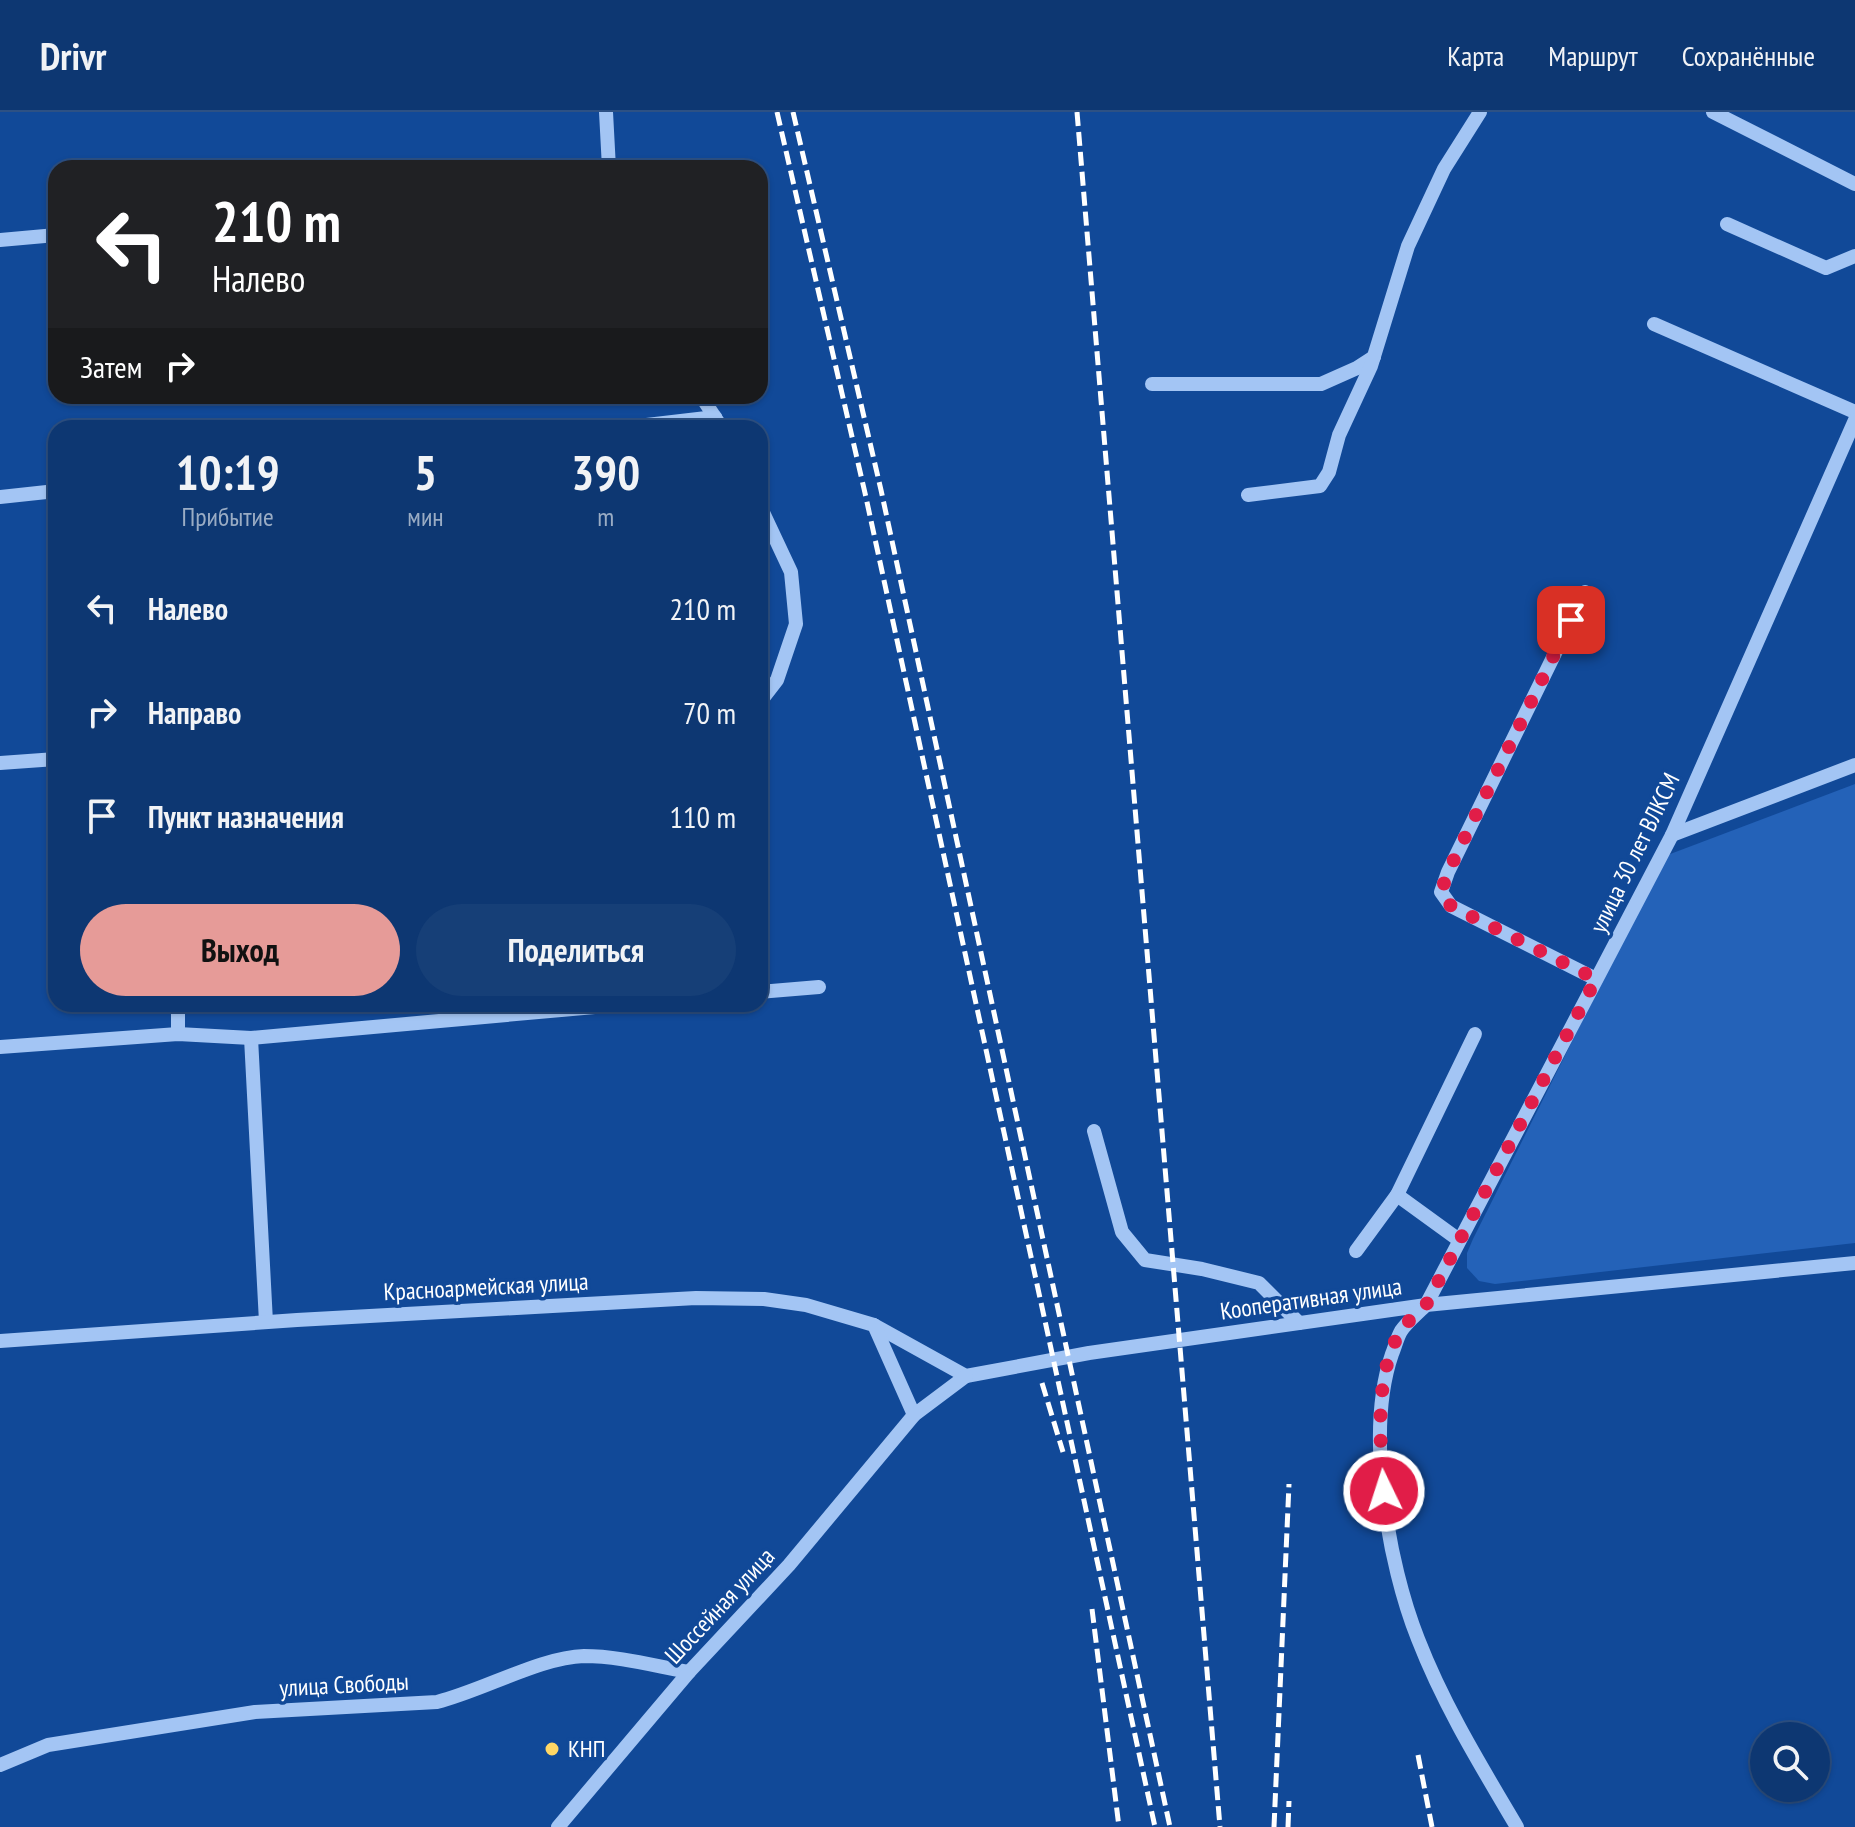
<!DOCTYPE html>
<html lang="ru">
<meta charset="utf-8">
<style>
:root{--surface:#0d3772;--page:#163f77;--text:#f1f3f6;--muted:#9aacc4;--line:#2d5184;--accent:#e69b98}
body{margin:0;font-family:"PT Sans Narrow",sans-serif;background:var(--page);color:var(--text);height:100vh;display:flex;flex-direction:column;font-size:30px;white-space:nowrap}
*{box-sizing:border-box;margin:0}
p{font-size:26px;color:var(--muted)}
.icon{flex:none;width:44px;height:44px;fill:none;stroke:currentColor;stroke-width:2;stroke-linecap:round;stroke-linejoin:round}
.map{position:relative;flex:1;overflow:hidden}
.drawer{position:absolute;left:48px;top:308px;width:720px;height:592px;display:flex;flex-direction:column;background:var(--surface);border-radius:24px;box-shadow:0 2px 6px #0004,0 0 0 2px var(--line)}
.drawer>*{flex:none}
.top-card{position:absolute;left:48px;top:48px;width:720px;height:244px;border-radius:24px;box-shadow:0 2px 6px #0004,0 0 0 2px var(--line);background:#202124;color:#fff;overflow:hidden}
.tools{position:absolute;left:1750px;top:1610px;display:grid;gap:16px}
.tools a{display:grid;place-items:center;width:80px;height:80px;border-radius:50%;background:var(--surface);box-shadow:0 2px 6px #0004,0 0 0 2px var(--line);font-size:40px}
.pin{position:absolute;display:grid;place-items:center;width:68px;height:68px;color:#fff;margin:-34px;border-radius:16px;box-shadow:0 4px 12px #0006}
.me{position:absolute;width:88px;margin:-44px;rotate:356deg;stroke-linejoin:round;filter:drop-shadow(0 0 6px #0008)}
.turn{display:flex;align-items:center;gap:28px;height:168px;padding:0 32px;font-size:36px}
.turn .icon{width:104px;height:104px;stroke-width:2.5}
.turn b{display:block;font-size:56px;line-height:68px}
.then{display:flex;align-items:center;height:76px;padding:0 32px;background:#0003;gap:16px;font-size:30px}
.eta{display:flex;justify-content:space-evenly;align-items:center;height:136px;text-align:center}
.eta b{font-size:48px;font-weight:700;line-height:56px}
.cta{display:flex;gap:16px;margin-top:auto;padding:16px 32px}
.cta a{flex:1;height:92px;border-radius:48px;background:var(--accent);color:#111;font-size:32px;font-weight:700;line-height:92px;text-align:center}
.cta a+a{background:var(--page);color:var(--text)}
ul{padding:0;list-style:none}
li{display:flex;align-items:center;gap:24px;height:104px;padding:0 32px}
li div{flex:1}
li b{display:block;font-size:30px}
li em{font-style:normal}
header{display:flex;align-items:center;gap:48px;box-sizing:border-box;height:112px;padding:0 40px;background:var(--surface);border-bottom:2px solid var(--line)}
header strong{font-size:38px}
nav{display:flex;gap:44px;margin-inline-start:auto;font-size:28px}
.map>svg:first-child{display:block}
.green{fill:#2462b8}
.lines{fill:none;stroke-linecap:round;stroke-linejoin:round}
.minor{stroke:#a3c5f4;stroke-width:14}
.rail{stroke:#fff;stroke-width:5;stroke-dasharray:14 6;stroke-linecap:butt}
.route{stroke:#e11d48;stroke-width:14;stroke-dasharray:0 25.2}
.poi-dot{fill:#ffd765;stroke:#114998;stroke-width:3}
.labels{text-anchor:middle;stroke-width:7;stroke-linejoin:round;paint-order:stroke}
.street-label{font-size:24px;fill:#fff;stroke:#114998}
.poi-label{font-size:24px;fill:#fff;stroke:#114998;text-anchor:start}
</style>
<header>
<strong>Drivr</strong>
<nav><a>Карта</a><a>Маршрут</a><a>Сохранённые</a></nav>
</header>
<div class="map">
<svg width="1855" height="1715" viewBox="0 0 1855 1715">
<rect width="100%" height="100%" fill="#114998"/>
<!-- green -->
<polygon class="green" points="1855,672 1855,1131 1495,1172 1479,1169 1467,1156 1467,1141 1473,1127 1665,744"/>
<g class="lines">
<!-- minor -->
<g class="minor">
<polyline points="606,0 609,56"/>
<polyline points="1713,0 1855,72"/>
<polyline points="1727,112 1826,156 1855,144"/>
<polyline points="0,128 56,123"/>
<polyline points="1654,212 1855,300"/>
<polyline points="1152,272 1321,272 1357,256 1374,245"/>
<polyline points="701,284 722,316"/>
<polyline points="621,316 715,305"/>
<polyline points="1248,383 1320,374 1329,360 1339,323 1371,254 1408,134 1444,57 1480,0"/>
<polyline points="0,385 56,379"/>
<polyline points="760,394 791,460 796,512 777,568 760,590"/>
<polyline points="1585,480 1448,760 1441,780 1451,794 1596,867"/>
<polyline points="0,651 56,647"/>
<polyline points="1672,723 1855,653"/>
<polyline points="760,880 819,875"/>
<polyline points="178,922 178,892"/>
<polyline points="251,926 266,1210"/>
<polyline points="0,935 178,922 251,926 628,892"/>
<polyline points="1094,1019 1122,1120 1145,1148 1202,1157 1259,1171 1299,1211"/>
<polyline points="1459,1128 1397,1083 1475,922"/>
<polyline points="1356,1139 1397,1083"/>
<polyline points="874,1213 966,1264 1089,1241 1426,1193 1855,1151"/>
<polyline points="0,1229 297,1208 696,1186 764,1187 806,1193 874,1213 914,1303"/>
<path d="M0,1653L48,1633L255,1600L437,1590C482,1579 541,1545 584,1544C619,1544 655,1554 689,1560"/>
<polyline points="558,1715 689,1560 789,1453 914,1303 966,1264"/>
<path d="M1517,1715C1481,1654 1444,1594 1418,1527C1388,1452 1365,1320 1392,1242C1395,1235 1397,1226 1401,1219C1407,1210 1418,1201 1426,1193L1672,723L1855,308"/>
</g>
<!-- rail -->
<g class="rail">
<polyline points="777,0 865,381 1155,1715"/>
<polyline points="793,0 881,378 1170,1715"/>
<polyline points="1077,0 1220,1715"/>
<polyline points="1042,1271 1063,1340"/>
<polyline points="1092,1497 1119,1715"/>
<polyline points="1418,1643 1432,1715"/>
<polyline points="1274,1715 1289,1372"/>
<polyline points="1288,1715 1289,1689"/>
</g>
</g>
<g class="lines">
<!-- route -->
<path class="route" d="M1384,1379C1380,1330 1374,1264 1400,1220C1406,1210 1418,1201 1426,1193L1596,867L1451,794L1441,780L1448,760L1571,508"/>
</g>
<!-- markers -->
<circle class="poi-dot" cx="552" cy="1637" r="8"/>
<g class="labels">
<!-- street labels -->
<g class="street-label">
<text transform="translate(1635 741) rotate(-64)" y="8">улица 30 лет ВЛКСМ</text>
<text transform="translate(486 1175) rotate(-3)" y="8">Красноармейская улица</text>
<text transform="translate(1311 1187) rotate(-8)" y="8">Кооперативная улица</text>
<text transform="translate(720 1494) rotate(-47)" y="8">Шоссейная улица</text>
<text transform="translate(344 1573) rotate(-3)" y="8">улица Свободы</text>
</g>
<!-- poi labels -->
<g class="poi-label">
<text x="568" y="1645">КНП</text>
</g>
</g>
</svg>
<div class="tools">
<a><svg class="icon" aria-label="search" viewBox="0 0 24 24"><circle cx="10" cy="10" r="6"/><path d="M15 15l6 6"/></svg></a>
</div>
<div class="pin" style="left:1571px;top:508px;background:#d93025"><svg class="icon" aria-label="arrive" viewBox="0 0 24 24"><path d="M6 21V4h12l-3 4 3 4H6"/></svg></div>
<svg class="me" style="left:1384px;top:1379px" viewBox="-20 -20 40 40"><circle r="17" fill="#e11d48" stroke="#fff" stroke-width="3"/><path d="M0-11L8 9 0 5-8 9z" fill="#fff"/></svg>
<div class="top-card">
<div class="turn"><svg class="icon" aria-label="left" viewBox="0 0 24 24"><path d="M17 20v-9H6M10 6l-5 5 5 5"/></svg><div><b>210 m</b>Налево</div></div>
<div class="then">Затем<svg class="icon" aria-label="right" viewBox="0 0 24 24"><path d="M7 20v-9h11M14 6l5 5-5 5"/></svg></div>
</div>
<section class="drawer">
<div class="eta">
<div><b>10:19</b><p>Прибытие</p></div>
<div><b>5</b><p>мин</p></div>
<div><b>390</b><p>m</p></div>
</div>
<ul>
<li><svg class="icon" aria-label="left" viewBox="0 0 24 24"><path d="M17 20v-9H6M10 6l-5 5 5 5"/></svg><div><b>Налево</b></div><em>210 m</em></li>
<li><svg class="icon" aria-label="right" viewBox="0 0 24 24"><path d="M7 20v-9h11M14 6l5 5-5 5"/></svg><div><b>Направо</b></div><em>70 m</em></li>
<li><svg class="icon" aria-label="arrive" viewBox="0 0 24 24"><path d="M6 21V4h12l-3 4 3 4H6"/></svg><div><b>Пункт назначения</b></div><em>110 m</em></li>
</ul>
<div class="cta"><a>Выход</a><a>Поделиться</a></div>
</section>
</div>
